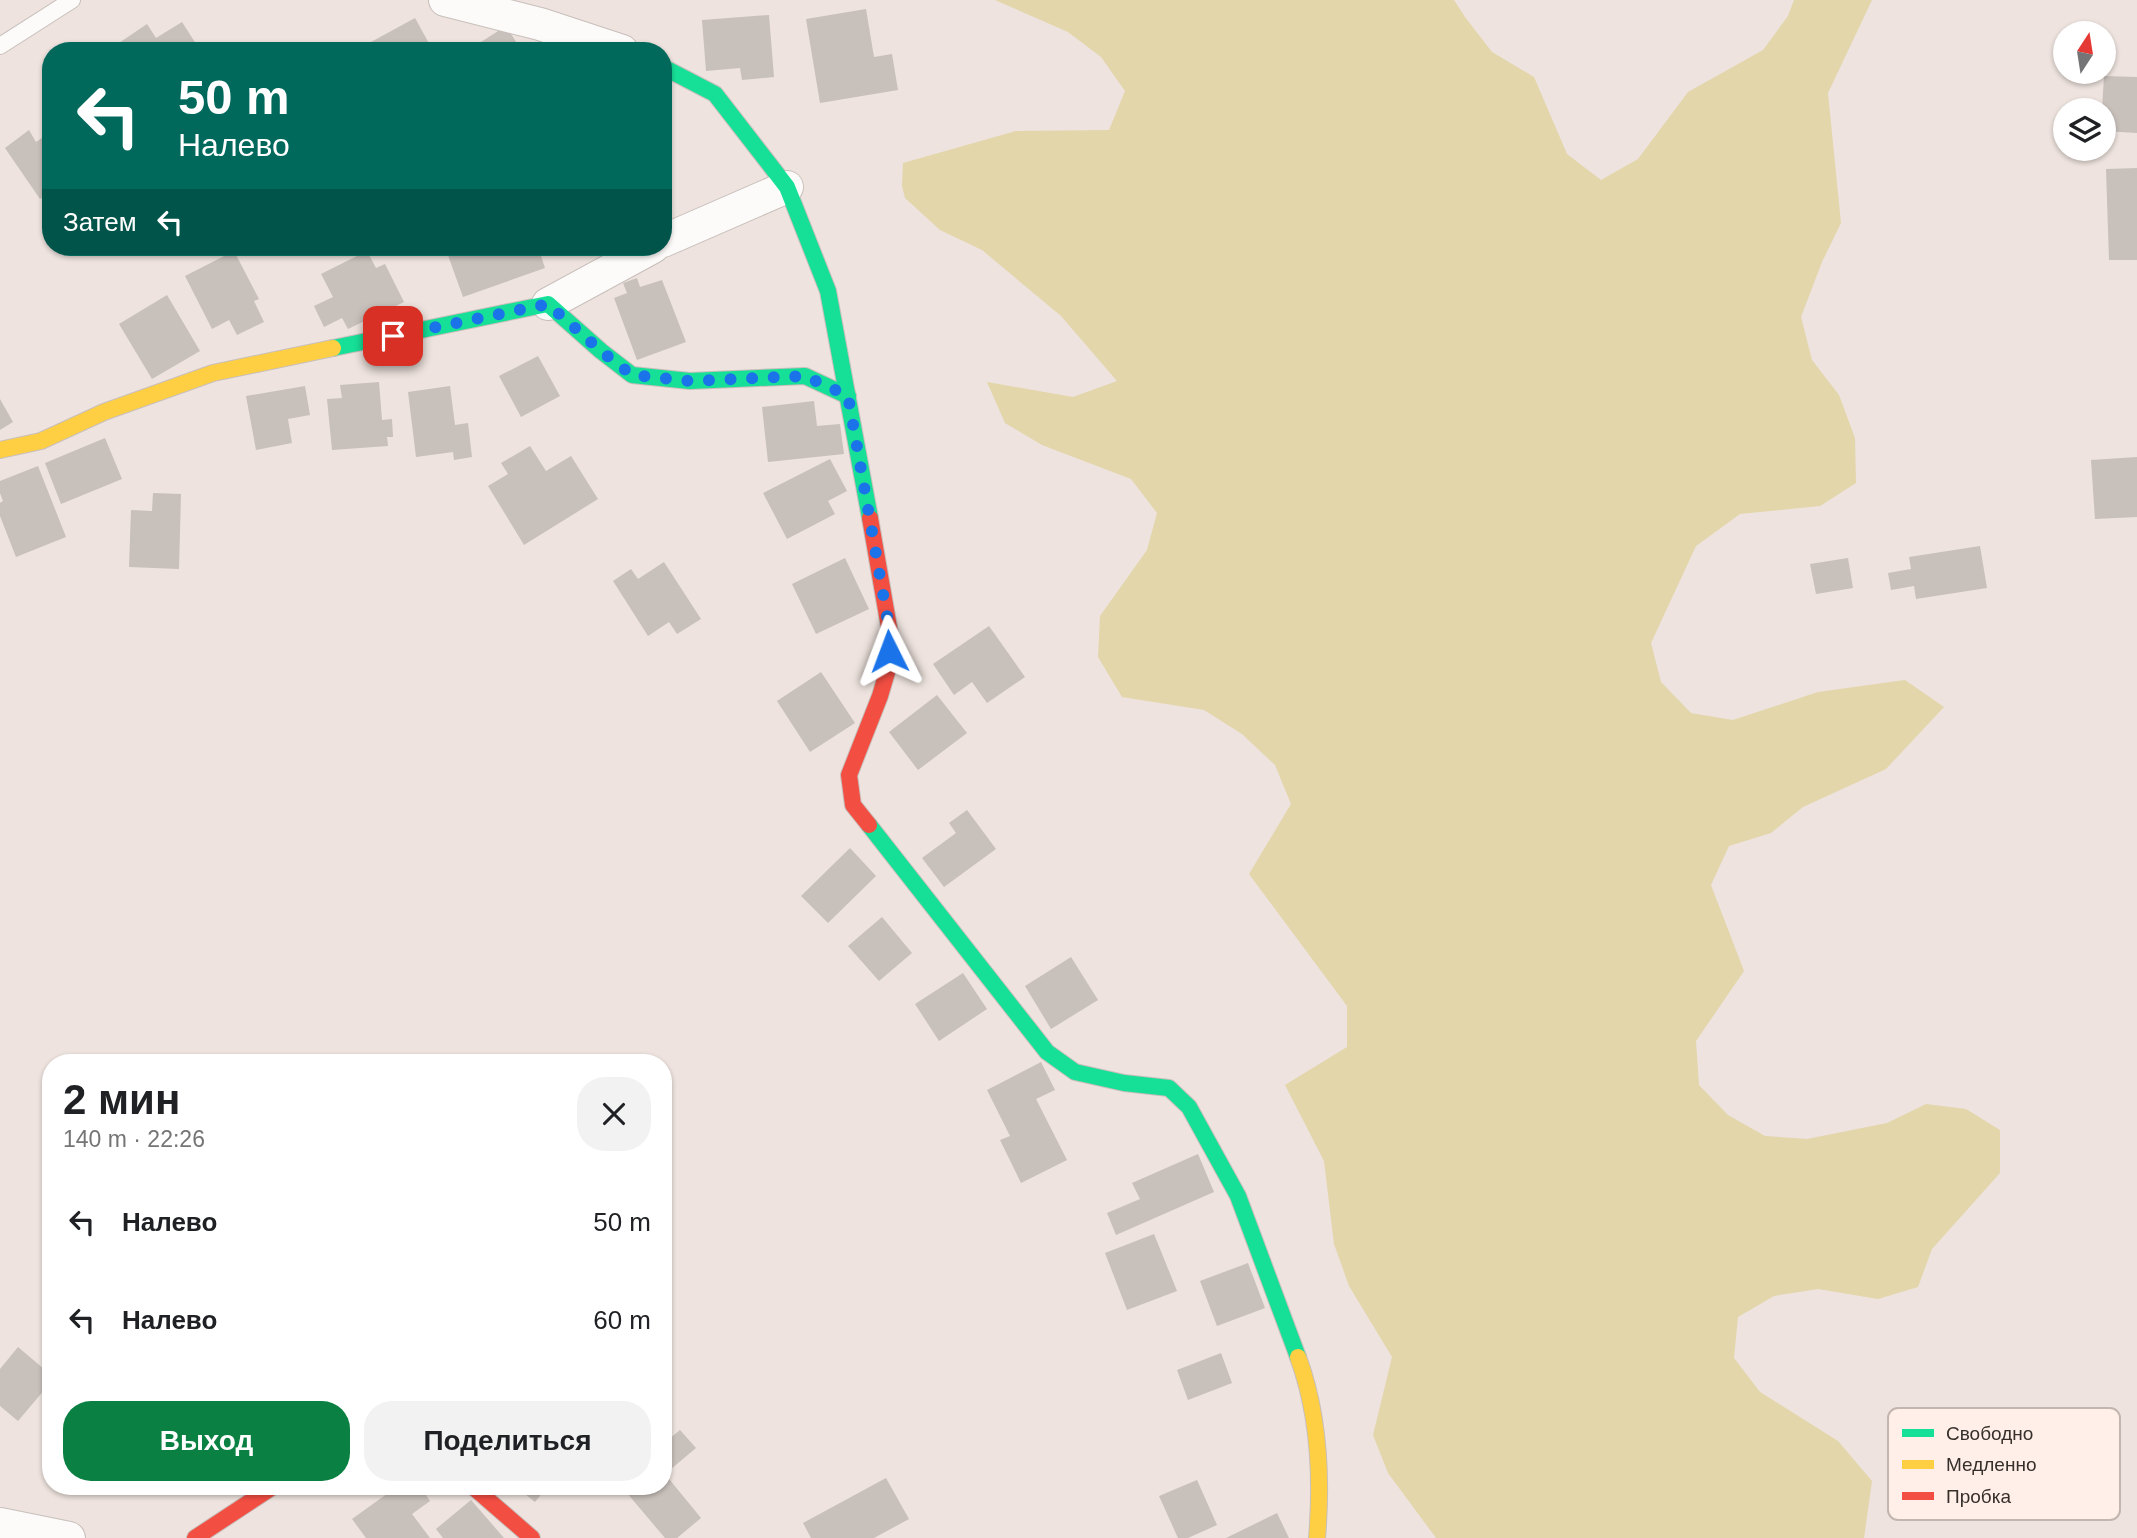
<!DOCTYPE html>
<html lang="ru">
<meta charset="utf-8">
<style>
:root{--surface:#fff;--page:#f2f2f2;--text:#202124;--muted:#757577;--accent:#0b8043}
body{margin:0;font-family:Arial,sans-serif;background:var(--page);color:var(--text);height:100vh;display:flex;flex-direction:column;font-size:26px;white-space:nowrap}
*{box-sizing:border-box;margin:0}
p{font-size:23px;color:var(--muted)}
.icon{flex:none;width:38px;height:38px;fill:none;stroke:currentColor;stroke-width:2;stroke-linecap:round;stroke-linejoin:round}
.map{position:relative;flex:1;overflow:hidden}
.side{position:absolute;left:42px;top:1054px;width:630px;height:441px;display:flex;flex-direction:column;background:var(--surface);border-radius:28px;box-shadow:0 2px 5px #0004}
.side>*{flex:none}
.banner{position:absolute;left:42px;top:42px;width:630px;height:214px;border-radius:28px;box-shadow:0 2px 5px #0004;background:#00695c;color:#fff;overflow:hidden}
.needle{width:46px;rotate:12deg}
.tools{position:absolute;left:2053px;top:21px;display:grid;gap:14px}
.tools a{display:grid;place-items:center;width:63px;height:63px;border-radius:50%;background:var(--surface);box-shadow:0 2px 5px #0004;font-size:35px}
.pin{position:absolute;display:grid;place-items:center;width:60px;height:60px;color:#fff;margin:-30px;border-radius:14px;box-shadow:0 4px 10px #0006}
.me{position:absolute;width:77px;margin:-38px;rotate:357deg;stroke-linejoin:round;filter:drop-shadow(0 0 5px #0008)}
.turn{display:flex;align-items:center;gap:24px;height:147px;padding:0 21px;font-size:32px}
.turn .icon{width:91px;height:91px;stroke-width:2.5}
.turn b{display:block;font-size:49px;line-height:60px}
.then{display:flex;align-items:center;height:66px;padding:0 21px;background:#0003;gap:14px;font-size:26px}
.round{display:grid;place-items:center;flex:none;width:74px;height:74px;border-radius:28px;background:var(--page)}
.summary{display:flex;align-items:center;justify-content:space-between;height:119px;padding:0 21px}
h1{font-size:42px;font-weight:700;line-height:52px}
.cta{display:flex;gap:14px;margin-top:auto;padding:14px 21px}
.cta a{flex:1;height:80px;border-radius:28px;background:var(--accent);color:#fff;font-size:28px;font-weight:700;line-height:80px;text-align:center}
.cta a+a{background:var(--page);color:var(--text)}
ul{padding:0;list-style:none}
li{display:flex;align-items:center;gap:21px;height:98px;padding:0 21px}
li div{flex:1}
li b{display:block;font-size:26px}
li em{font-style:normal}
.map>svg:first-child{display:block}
.green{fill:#e2d6aa}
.building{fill:#c8c0bb}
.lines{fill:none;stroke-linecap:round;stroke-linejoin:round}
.lane-casing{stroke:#c8bfbb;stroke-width:18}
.street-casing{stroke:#c8bfbb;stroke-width:34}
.fast-casing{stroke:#c8bfbb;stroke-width:18}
.slow-casing{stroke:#c8bfbb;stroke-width:18}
.jam-casing{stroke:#c8bfbb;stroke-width:18}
.lane{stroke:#fcfbfa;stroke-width:16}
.street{stroke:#fcfbfa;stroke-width:32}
.fast{stroke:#16e098;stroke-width:16}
.slow{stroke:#ffcf43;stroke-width:16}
.jam{stroke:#f24e42;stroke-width:16}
.route{stroke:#1a73e8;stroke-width:12;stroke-dasharray:0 21.6}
.key{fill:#ffefe8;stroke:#c3b5af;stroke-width:2}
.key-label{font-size:19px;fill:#362f2b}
</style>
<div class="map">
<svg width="2137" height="1538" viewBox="0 0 2137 1538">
<rect width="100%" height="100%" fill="#eee3de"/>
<!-- green -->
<polygon class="green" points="995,0 1454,0 1465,17 1492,52 1534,77 1567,154 1601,180 1638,159 1688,92 1763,50 1788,16 1794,0 1872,0 1828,93 1841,223 1822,262 1801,317 1812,360 1839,395 1855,438 1856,483 1820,506 1740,514 1696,546 1651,643 1661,682 1691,713 1733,720 1818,692 1905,680 1944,707 1886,769 1803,807 1771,833 1729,846 1711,885 1744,971 1696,1041 1699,1085 1728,1115 1765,1136 1807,1139 1887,1123 1926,1104 1966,1109 2000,1130 2000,1173 1932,1249 1918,1287 1878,1299 1818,1289 1774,1296 1738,1317 1734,1358 1760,1392 1838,1441 1872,1481 1864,1538 1436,1538 1388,1473 1373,1435 1392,1357 1349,1286 1334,1244 1324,1161 1285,1085 1347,1047 1347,1006 1249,874 1291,804 1275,765 1242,734 1204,710 1122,697 1098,657 1100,616 1147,550 1157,513 1131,479 1042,445 1005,423 987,382 1073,397 1117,381 1061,316 982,250 940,230 905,198 902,186 903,163 1016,131 1109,130 1125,91 1101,57 1068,32"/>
<!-- building -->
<g class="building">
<polygon points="866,9 874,57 892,54 898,90 820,103 806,19"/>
<polygon points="769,15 774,77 742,80 740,68 706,71 702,20"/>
<polygon points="415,18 431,47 425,51 376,51 371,42"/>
<polygon points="182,22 198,47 192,51 120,51 116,45 147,24 156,38"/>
<polygon points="506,26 522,51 467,51"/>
<polygon points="2104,76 2137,77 2137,133 2104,131 2102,110"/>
<polygon points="29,130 36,142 51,132 51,192 40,199 5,148"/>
<polygon points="2137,168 2137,260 2109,260 2106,169"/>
<polygon points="445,247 538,247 545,268 463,297"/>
<polygon points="234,251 259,299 254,301 264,322 237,335 229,320 212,329 185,276"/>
<polygon points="367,251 376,268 385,264 404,302 348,329 342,318 324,327 314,306 333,297 321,274"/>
<polygon points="637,278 640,287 662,280 686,342 637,360 614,298 627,293 623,283"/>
<polygon points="167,295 200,351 152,379 119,324"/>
<polygon points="538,356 560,396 521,417 499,376"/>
<polygon points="379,382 382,420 392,419 393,437 387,437 388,446 332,450 327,399 342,398 340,385"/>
<polygon points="305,386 310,415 288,419 292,443 256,450 246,396"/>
<polygon points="450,386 455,425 468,423 472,457 454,460 453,452 416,457 408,392"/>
<polygon points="0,399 13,422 0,430"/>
<polygon points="814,401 817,426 840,424 844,454 768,462 762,407"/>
<polygon points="105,438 122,479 61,504 45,463"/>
<polygon points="530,446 546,471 571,456 598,499 524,545 488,486 508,474 501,463"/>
<polygon points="2137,457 2137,517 2095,519 2091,460"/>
<polygon points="830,459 847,491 828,501 835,514 787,539 763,493"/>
<polygon points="38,466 66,537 16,557 0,516 0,503 3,501 0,493 0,481"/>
<polygon points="153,493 181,494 179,569 129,567 131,510 152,511"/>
<polygon points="1980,546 1987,588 1916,599 1914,586 1891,590 1888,573 1911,569 1909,557"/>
<polygon points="845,558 869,609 816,634 792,584"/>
<polygon points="1848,558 1853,588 1816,594 1810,564"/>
<polygon points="664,562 701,619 677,634 669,622 648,636 613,581 631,569 638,579"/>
<polygon points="989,626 1025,677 987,703 972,682 954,695 933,664"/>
<polygon points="821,672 855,723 810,752 777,701"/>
<polygon points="937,695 967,733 918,770 889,732"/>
<polygon points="967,810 996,849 944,887 922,858 956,833 949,823"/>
<polygon points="850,848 876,876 828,923 801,896"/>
<polygon points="882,917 912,953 879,981 848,946"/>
<polygon points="1071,957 1098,1000 1051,1029 1025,986"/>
<polygon points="963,973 987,1009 939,1041 915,1004"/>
<polygon points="1041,1062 1055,1090 1036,1099 1067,1160 1021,1183 1000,1140 1010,1136 987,1090"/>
<polygon points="1198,1154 1214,1192 1116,1235 1107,1213 1140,1199 1132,1183"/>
<polygon points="1154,1234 1177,1291 1127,1310 1105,1253"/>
<polygon points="1248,1263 1265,1308 1217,1326 1200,1281"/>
<polygon points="18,1347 51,1375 51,1382 18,1421 0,1406 0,1369"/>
<polygon points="1221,1353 1232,1383 1188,1400 1177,1370"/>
<polygon points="680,1430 696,1448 665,1474 701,1518 677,1538 665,1538 621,1486 663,1486 663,1444"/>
<polygon points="886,1478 909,1519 874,1538 811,1538 803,1523"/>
<polygon points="1197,1480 1217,1525 1188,1538 1178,1538 1159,1496"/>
<polygon points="398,1486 420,1486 430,1501 412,1514 430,1538 366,1538 352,1519"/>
<polygon points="515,1486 548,1486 535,1502"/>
<polygon points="471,1500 504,1538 443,1538 436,1529"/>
<polygon points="1277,1513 1289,1538 1226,1538"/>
</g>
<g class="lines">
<!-- lane casing -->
<g class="lane-casing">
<polyline id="lane" points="0,46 72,0"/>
</g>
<!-- street casing -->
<g class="street-casing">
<g id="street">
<polyline points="445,0 540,24 622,51"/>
<polyline points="663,241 787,187"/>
<polyline points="548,304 653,247"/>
<polyline points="0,1524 69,1538"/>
</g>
</g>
<!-- fast casing -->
<g class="fast-casing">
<g id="fast">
<polyline points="663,67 715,94 787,187 828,291 870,518"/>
<polyline points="333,348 548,304 601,351 632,375 690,381 805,376 848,396"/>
<polyline points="869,825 1047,1052 1075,1072 1124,1083 1169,1088 1189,1107 1238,1196 1298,1357"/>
</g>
</g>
<!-- slow casing -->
<g class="slow-casing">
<g id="slow">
<polyline points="0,450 41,441 104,412 213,373 333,348"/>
<path d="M1298,1357C1319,1414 1322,1478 1317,1538"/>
</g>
</g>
<!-- jam casing -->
<g class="jam-casing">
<g id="jam">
<polyline points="869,825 853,805 849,775 880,696 888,669 890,633 870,518"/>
<polyline points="472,1486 532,1538"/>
<polyline points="195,1538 274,1486"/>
</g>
</g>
<!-- lane -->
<use href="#lane" class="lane"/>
<!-- street -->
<use href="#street" class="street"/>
<!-- fast -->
<use href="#fast" class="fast"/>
<!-- slow -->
<use href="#slow" class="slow"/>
<!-- jam -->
<use href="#jam" class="jam"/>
</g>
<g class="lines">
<!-- route -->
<polyline class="route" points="393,336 548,304 601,351 632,375 690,381 805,376 848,396 890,633 889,651"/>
</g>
<!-- legend -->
<rect x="1888" y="1408" width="232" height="112" rx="10" class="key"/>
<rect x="1902" y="1429" width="32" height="8" fill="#16e098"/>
<rect x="1902" y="1460" width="32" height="9" fill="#ffcf43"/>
<rect x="1902" y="1492" width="32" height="8" fill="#f24e42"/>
<g class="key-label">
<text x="1946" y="1440">Свободно</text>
<text x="1946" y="1471">Медленно</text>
<text x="1946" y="1503">Пробка</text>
</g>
</svg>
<div class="tools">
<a><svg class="needle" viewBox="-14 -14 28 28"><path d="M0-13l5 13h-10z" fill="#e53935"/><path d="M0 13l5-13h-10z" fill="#757577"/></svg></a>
<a><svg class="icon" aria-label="layers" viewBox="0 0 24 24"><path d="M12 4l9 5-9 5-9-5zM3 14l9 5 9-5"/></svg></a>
</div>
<div class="pin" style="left:393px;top:336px;background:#d93025"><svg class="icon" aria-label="arrive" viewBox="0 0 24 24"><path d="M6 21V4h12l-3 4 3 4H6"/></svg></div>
<svg class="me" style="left:889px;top:651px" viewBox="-20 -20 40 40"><path d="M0-17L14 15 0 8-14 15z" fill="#1a73e8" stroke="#fff" stroke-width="4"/></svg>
<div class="banner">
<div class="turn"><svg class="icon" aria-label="left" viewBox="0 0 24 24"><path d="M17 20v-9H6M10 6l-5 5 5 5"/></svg><div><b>50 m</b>Налево</div></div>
<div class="then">Затем<svg class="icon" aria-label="left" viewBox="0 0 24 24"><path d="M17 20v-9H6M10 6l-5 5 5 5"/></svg></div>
</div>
<section class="side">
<div class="summary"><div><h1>2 мин</h1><p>140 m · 22:26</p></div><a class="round"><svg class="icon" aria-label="close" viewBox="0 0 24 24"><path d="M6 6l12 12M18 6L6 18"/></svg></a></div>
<ul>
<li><svg class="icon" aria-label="left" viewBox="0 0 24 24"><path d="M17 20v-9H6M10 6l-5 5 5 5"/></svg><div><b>Налево</b></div><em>50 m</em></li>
<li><svg class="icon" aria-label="left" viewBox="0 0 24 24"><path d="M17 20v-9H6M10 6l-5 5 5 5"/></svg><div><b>Налево</b></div><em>60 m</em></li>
</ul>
<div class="cta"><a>Выход</a><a>Поделиться</a></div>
</section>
</div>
